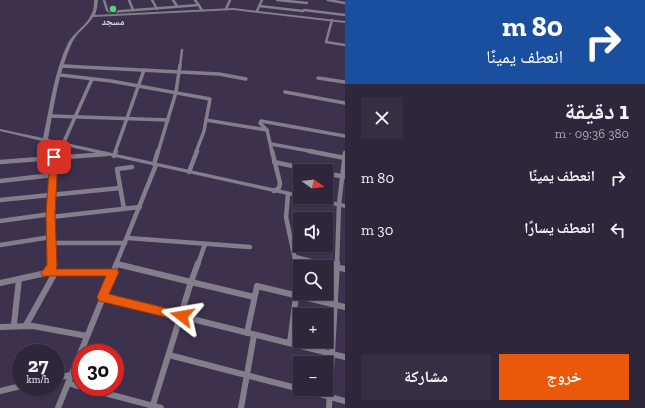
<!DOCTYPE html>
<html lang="ar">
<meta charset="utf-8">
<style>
:root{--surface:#2e263a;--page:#362e42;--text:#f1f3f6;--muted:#a7a5af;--line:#494354;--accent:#ea580c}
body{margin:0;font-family:"Zilla Slab","Noto Naskh Arabic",serif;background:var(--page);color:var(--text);direction:rtl;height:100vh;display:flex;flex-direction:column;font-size:15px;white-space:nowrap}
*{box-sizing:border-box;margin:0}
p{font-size:13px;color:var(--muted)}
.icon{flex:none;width:22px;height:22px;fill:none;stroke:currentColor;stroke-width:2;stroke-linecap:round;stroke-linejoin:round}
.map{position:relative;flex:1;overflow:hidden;direction:ltr}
.drawer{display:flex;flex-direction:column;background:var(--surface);width:300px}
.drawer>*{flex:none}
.banner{background:#1a4fa0;color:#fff;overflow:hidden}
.needle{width:26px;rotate:104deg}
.controls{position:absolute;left:293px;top:164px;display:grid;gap:8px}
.controls a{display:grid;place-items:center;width:40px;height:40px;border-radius:0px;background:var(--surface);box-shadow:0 1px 3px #0004,0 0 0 1px var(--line);font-size:20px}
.speed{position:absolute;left:12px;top:344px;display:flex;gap:8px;font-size:20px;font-weight:700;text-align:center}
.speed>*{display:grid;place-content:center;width:52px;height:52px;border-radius:50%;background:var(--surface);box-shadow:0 1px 3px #0004,0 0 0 1px var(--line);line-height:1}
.speed small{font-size:10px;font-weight:400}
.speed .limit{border:6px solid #d22;background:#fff;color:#111}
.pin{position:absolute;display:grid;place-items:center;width:34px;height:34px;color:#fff;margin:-17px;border-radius:8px;box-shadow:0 2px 6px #0006}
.me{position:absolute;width:44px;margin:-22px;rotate:284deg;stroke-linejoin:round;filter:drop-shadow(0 0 3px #0008)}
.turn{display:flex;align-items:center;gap:14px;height:84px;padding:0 16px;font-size:18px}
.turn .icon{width:52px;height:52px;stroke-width:2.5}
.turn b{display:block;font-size:28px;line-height:34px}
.round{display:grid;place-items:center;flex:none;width:42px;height:42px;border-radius:0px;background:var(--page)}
.summary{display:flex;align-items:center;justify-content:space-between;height:68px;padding:0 16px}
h1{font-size:24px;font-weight:700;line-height:30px}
.cta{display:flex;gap:8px;margin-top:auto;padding:8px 16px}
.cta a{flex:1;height:46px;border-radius:0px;background:var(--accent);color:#fff;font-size:16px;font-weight:700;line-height:46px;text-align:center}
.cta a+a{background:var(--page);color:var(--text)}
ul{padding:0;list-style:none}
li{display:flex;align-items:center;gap:12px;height:52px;padding:0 16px}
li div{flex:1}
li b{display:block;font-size:15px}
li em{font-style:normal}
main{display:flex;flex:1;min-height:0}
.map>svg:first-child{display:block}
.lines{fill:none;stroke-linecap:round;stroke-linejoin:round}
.minor-far3{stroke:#837e8c;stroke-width:2.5}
.minor-far2{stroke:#837e8c;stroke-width:3.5}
.minor-far1{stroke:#837e8c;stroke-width:4.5}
.minor{stroke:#837e8c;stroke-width:6}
.tertiary{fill:#837e8c;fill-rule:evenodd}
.route{fill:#ea580c;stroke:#983908}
.poi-dot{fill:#53d673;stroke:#3d324d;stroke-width:1.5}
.labels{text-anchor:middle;stroke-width:3;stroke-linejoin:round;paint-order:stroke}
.far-poi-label{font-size:10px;font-weight:bold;fill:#d7d1e2;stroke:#3d324d}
</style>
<main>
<section class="drawer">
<div class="banner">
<div class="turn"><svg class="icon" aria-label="right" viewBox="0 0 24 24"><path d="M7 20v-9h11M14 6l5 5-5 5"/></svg><div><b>80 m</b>انعطف يمينًا</div></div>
</div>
<div class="summary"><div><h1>1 دقيقة</h1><p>380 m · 09:36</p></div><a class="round"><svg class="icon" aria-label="close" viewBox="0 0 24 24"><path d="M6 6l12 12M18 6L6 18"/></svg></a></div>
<ul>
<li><svg class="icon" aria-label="right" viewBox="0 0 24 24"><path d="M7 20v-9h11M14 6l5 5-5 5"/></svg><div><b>انعطف يمينًا</b></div><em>80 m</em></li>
<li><svg class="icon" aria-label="left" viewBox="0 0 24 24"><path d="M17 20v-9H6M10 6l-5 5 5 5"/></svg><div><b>انعطف يسارًا</b></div><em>30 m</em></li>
</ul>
<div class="cta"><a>خروج</a><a>مشاركة</a></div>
</section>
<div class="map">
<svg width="345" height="408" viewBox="0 0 345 408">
<rect width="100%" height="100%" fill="#3d324d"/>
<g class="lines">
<!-- minor-far3 -->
<g class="minor-far3">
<polyline points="104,0 107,10 110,12 199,5"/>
<polyline points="129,0 133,10"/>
<polyline points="152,0 157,9"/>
<polyline points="173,0 177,6"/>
<polyline points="195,0 202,10"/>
<polyline points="277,0 307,3"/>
<polyline points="328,0 345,3"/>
<polyline points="259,6 303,11"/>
<polyline points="226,9 230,0"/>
<polyline points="304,10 345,15"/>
<polyline points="257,11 262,0"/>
<polyline points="332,20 326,42 345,45"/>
<polyline points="62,66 72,66"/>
<polyline points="180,66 182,50"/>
</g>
<!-- minor-far2 -->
<g class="minor-far2">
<polyline points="62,66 219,74 246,79"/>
<polyline points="60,75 111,81 210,99 204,131 196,152"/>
<polyline points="318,78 345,82"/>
<polyline points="285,92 345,103"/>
<polyline points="51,116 168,120"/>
<polyline points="206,120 267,130"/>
<polyline points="63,144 92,79"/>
<polyline points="271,144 315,152"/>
<polyline points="115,152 144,70"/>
<polyline points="158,152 176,92 180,65"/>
<polyline points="272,152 267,130 260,123 261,121 345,136"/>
</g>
<!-- minor-far1 -->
<g class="minor-far1">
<polyline points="272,151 280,183 279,188 274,191"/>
<polyline points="309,151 345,158"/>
<polyline points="114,156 116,151"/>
<polyline points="0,162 107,154"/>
<polyline points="274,162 316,171"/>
<polyline points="154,164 158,151"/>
<polyline points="189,172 197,151"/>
<polyline points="326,173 345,177"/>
<polyline points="0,181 53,175"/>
<polyline points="288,194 286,217 296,264"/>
<polyline points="0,200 120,188"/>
<polyline points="124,209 117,169 132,167"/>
<polyline points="51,217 140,207"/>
<polyline points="0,221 51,214"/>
<polyline points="128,238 250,247"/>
<polyline points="51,243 125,243"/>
<polyline points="0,245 51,237"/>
<polyline points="295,257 323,264"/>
<polyline points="52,264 51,214 54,157"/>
<polyline points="116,264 156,165"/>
<polyline points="198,264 205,244"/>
<polyline points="337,264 339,204 345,153"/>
</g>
<!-- minor -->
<g class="minor">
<polyline points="198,263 191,282 254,297"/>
<polyline points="319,263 345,269"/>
<polyline points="117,264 191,282 152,408"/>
<polyline points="46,273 113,272"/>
<polyline points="0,283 46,273 52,266 52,263"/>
<polyline points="103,297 345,357"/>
<polyline points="14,324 19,279"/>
<polyline points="26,325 55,273"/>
<polyline points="0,327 33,326 87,336"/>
<polyline points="247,333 257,286 345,307"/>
<polyline points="290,343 296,296 296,263"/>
<polyline points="169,355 300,389"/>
<polyline points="55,378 71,375"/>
<polyline points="68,383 81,387"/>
<polyline points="82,387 161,408"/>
<polyline points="301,389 345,401"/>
<polyline points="0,391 21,386"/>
<polyline points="58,408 117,263"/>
<polyline points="241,408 254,335"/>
<polyline points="329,408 337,263"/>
</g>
<!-- tertiary -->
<path class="tertiary" d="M94,0H98L97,8L95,15L233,8L345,21V23L233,10L93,17C87,27 77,32 72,43C58,73 54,107 48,139L300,194V197H313L345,204V208L301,198L47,142L44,158L41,160L38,158L42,141L0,131V129L43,138C50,106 54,72 68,43C74,32 86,26 91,15C94,10 94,5 94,0Z"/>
</g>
<!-- route -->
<polygon class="route" points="54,154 58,157 55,214 57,266 56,269 117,269 119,272 109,294 182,312 186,313 187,316 186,320 182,321 99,301 97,297 106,276 42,276 41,273 47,265 46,214 50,157"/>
<!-- markers -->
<circle class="poi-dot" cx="113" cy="9" r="4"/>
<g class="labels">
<!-- far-poi labels -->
<g class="far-poi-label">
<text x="113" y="25">مسجد</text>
</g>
</g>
</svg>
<div class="controls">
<a><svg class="needle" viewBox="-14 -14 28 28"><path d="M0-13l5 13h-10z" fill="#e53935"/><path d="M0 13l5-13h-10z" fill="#a7a5af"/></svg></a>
<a><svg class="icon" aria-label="sound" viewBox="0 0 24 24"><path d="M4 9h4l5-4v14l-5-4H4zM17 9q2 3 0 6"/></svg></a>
<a><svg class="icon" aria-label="search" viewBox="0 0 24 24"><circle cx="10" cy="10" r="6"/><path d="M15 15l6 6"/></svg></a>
<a>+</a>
<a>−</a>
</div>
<div class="speed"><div>27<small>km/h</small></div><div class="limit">30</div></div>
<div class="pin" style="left:54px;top:157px;background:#d93025"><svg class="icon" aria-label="arrive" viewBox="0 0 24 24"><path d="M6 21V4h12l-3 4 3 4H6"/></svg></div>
<svg class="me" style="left:182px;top:316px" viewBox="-20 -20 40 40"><path d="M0-17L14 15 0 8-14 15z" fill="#ea580c" stroke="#fff" stroke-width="4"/></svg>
</div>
</main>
